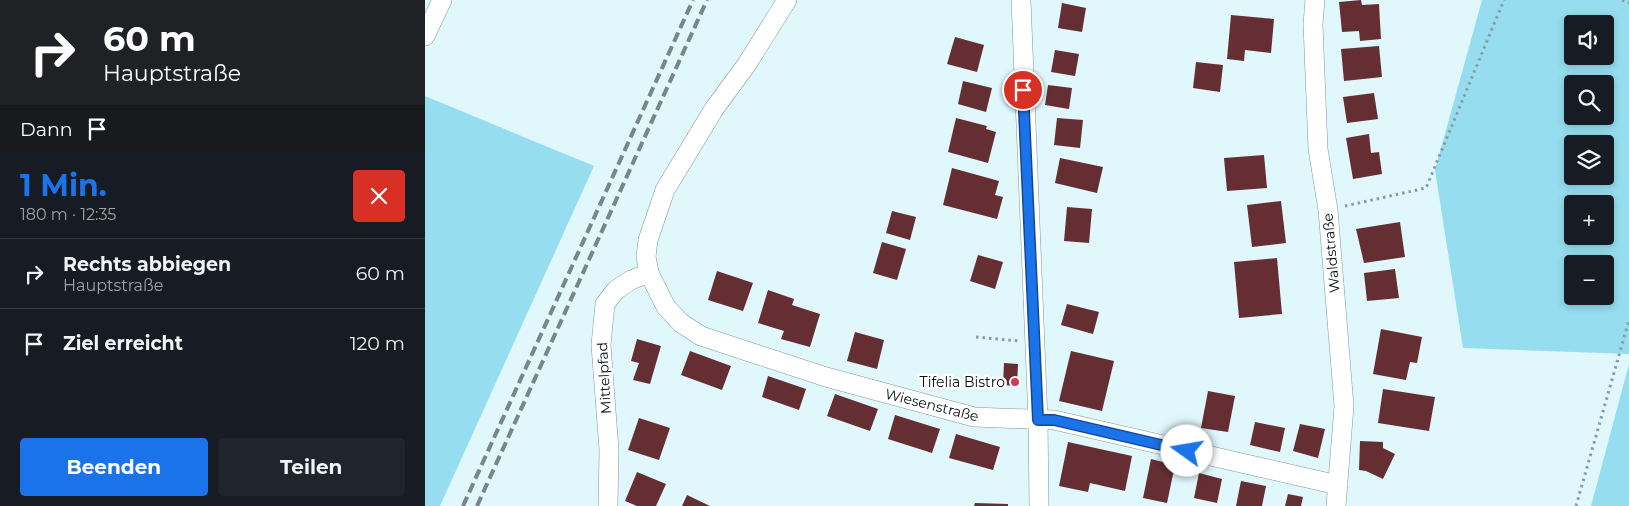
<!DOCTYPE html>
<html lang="de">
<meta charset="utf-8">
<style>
:root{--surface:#171b24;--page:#20242c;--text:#f1f3f6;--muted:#9ea1a6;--line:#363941;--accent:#1a73e8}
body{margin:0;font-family:Montserrat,sans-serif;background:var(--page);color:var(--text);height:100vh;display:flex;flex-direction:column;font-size:19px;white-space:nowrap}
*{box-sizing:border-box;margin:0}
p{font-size:16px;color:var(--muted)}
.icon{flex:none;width:28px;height:28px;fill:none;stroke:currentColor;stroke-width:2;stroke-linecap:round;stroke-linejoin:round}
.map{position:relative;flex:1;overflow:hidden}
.panel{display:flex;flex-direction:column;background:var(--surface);width:425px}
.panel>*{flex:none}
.banner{background:#202124;color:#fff;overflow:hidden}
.buttons{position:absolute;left:1139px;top:15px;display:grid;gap:10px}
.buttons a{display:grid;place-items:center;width:50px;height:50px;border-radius:5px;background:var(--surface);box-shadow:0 2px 8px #0003;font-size:25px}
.pin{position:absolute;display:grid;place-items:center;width:42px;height:42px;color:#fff;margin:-21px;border:2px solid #fff;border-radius:50%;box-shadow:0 1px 5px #0007}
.me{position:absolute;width:55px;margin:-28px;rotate:283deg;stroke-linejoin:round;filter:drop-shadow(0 0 4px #0008)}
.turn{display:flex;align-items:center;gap:18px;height:105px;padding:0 20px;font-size:22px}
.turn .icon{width:65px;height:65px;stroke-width:2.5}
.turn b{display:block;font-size:35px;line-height:42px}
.then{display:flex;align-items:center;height:48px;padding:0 20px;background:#0003;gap:10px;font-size:19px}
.round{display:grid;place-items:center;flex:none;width:52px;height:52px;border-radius:5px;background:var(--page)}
.summary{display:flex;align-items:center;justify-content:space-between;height:85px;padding:0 20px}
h1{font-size:30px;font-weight:700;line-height:38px;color:var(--accent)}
.cta{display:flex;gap:10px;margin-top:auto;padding:10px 20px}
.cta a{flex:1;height:58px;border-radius:5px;background:var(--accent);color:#fff;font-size:20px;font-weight:700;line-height:58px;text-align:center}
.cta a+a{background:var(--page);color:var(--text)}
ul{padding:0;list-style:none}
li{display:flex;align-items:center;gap:15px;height:70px;padding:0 20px;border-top:1px solid var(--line)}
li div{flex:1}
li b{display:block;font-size:19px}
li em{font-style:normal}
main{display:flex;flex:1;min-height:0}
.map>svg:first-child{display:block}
.green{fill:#96deef;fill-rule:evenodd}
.building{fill:#642e33}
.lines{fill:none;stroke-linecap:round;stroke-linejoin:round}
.minor-casing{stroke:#81979c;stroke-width:20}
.path{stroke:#8b9c9f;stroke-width:3;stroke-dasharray:2.5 4;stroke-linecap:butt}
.minor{stroke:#fff;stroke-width:19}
.rail{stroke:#768689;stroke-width:4;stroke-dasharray:10 5;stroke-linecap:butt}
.route-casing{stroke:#114b97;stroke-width:12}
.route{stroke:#1a73e8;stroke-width:9}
.poi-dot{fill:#cc3c54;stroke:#fff;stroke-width:2}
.labels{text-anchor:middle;stroke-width:5;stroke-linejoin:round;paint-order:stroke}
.street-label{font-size:14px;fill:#060e0f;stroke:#fff}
.poi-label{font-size:14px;fill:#060e0f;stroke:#fff;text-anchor:end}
</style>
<main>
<section class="panel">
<div class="banner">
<div class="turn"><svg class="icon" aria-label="right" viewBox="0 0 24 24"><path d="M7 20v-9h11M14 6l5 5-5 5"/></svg><div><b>60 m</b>Hauptstraße</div></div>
<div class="then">Dann<svg class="icon" aria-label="arrive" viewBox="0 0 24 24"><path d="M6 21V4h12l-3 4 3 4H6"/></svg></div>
</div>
<div class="summary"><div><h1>1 Min.</h1><p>180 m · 12:35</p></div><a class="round" style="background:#d93025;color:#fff"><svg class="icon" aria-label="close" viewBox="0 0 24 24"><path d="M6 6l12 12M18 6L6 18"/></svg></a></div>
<ul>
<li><svg class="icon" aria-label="right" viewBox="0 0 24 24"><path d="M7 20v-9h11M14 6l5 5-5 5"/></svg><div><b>Rechts abbiegen</b><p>Hauptstraße</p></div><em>60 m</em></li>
<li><svg class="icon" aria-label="arrive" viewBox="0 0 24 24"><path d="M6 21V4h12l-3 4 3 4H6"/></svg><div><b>Ziel erreicht</b></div><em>120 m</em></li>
</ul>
<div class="cta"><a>Beenden</a><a>Teilen</a></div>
</section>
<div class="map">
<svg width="1204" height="506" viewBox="0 0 1204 506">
<rect width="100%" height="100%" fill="#e0f7fc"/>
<!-- green -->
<g class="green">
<path d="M1057,0H1204V354L1038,348L1010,170ZM1148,24H1180V56H1148ZM1148,84H1180V116H1148ZM1148,144H1180V176H1148ZM1148,204H1180V236H1148ZM1148,264H1180V296H1148Z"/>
<polygon points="0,96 169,166 15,506 0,506"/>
<polygon points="1204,364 1204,506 1166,506"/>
</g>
<!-- building -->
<g class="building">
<polygon points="936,0 937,5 954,4 956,39 935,41 934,31 917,32 914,2"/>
<polygon points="637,3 661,8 657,32 633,28"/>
<polygon points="806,15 849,19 846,53 820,50 819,61 802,59"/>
<polygon points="530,37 559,45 552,72 522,64"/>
<polygon points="954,46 957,77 919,81 916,49"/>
<polygon points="630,50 654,54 650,76 626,72"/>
<polygon points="771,62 798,65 795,92 768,88"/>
<polygon points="538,81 567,88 561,112 533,104"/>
<polygon points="623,85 647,88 644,109 620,105"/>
<polygon points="949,93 953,119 922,123 918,97"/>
<polygon points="531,118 562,126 561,129 571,132 563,163 523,152"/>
<polygon points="632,118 658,120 655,148 629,145"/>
<polygon points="944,134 946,153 954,152 957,174 928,179 921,138"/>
<polygon points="839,155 842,188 802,191 799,158"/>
<polygon points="635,158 678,167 672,193 630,183"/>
<polygon points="527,168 574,181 570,195 578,197 572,219 518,205"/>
<polygon points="856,201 861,243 827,247 822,205"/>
<polygon points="642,207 667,209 664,243 639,241"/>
<polygon points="467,211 491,217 485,240 461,233"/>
<polygon points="975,222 980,257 939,263 931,229"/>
<polygon points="457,242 481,249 472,280 448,273"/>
<polygon points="553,255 578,262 570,289 545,281"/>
<polygon points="852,258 857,314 814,318 809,262"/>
<polygon points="970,269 974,298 942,301 939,273"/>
<polygon points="292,271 328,283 318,311 283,300"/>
<polygon points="343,290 369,299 367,305 395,314 385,347 356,339 359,331 333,323"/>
<polygon points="642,304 674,312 668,334 636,325"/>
<polygon points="956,329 997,337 992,363 985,362 981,380 948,374"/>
<polygon points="430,332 459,340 452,369 422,361"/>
<polygon points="212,339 236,346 225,384 208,380 214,363 206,361"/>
<polygon points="265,351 306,366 297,390 256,375"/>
<polygon points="646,351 689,361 677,411 634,401"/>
<polygon points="579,363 593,364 592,386 578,385"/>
<polygon points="343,376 381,389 374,410 337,397"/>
<polygon points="958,389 1010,397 1004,431 953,423"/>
<polygon points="783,391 810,396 803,432 776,428"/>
<polygon points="410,394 453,409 445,431 402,416"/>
<polygon points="470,415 515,429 507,453 463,439"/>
<polygon points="214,418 245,428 234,460 203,450"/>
<polygon points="830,422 860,428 855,452 825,445"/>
<polygon points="875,424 900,429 893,458 868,451"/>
<polygon points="531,434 575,447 568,470 524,458"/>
<polygon points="935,441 958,442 958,448 970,454 958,479 941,471 934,470"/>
<polygon points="643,442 707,456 700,491 665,483 663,492 634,486"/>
<polygon points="726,459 750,465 742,503 718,498"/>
<polygon points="212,472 241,484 231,506 212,506 200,501"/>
<polygon points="774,473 797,479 792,503 769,498"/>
<polygon points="816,481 841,486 837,506 811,506"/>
<polygon points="863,494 878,497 876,506 860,506"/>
<polygon points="262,495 285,506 257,506"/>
<polygon points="550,503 583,504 583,506 549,506"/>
</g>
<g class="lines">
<!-- minor casing -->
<g class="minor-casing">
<g id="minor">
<polyline points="362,0 322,64 289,109 240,190 223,240 221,257 224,273 241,307 256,323 276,336 401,377 549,417 629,420 913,485"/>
<polyline points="596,0 613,420 614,506"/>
<polyline points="890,0 888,24 893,149 903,210 919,406 911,506"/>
<polyline points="0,36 17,0"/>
<polyline points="183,506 184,450 176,345 180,304 191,290 206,280 224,273"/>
</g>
</g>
<!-- path -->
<g class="path">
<polyline points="1197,0 1204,3"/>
<polyline points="920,206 1001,188 1079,0"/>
<polyline points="551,337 594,341"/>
<polyline points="1151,506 1204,320"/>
</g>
<!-- minor -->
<use href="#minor" class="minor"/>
<!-- rail -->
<g class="rail">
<polyline points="38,506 268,0"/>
<polyline points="52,506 282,0"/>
</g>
</g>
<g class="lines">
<!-- route casing -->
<g class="route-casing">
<polyline id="route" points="598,90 613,420 629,420 762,451"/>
</g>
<!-- route -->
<use href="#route" class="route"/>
</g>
<!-- markers -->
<circle class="poi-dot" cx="590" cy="382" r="5"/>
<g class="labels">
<!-- street labels -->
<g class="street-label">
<text transform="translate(906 253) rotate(-95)" y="5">Waldstraße</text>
<text transform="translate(179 378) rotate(-93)" y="5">Mittelpfad</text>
<text transform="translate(507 405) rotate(14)" y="5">Wiesenstraße</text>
</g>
<!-- poi labels -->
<g class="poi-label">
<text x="580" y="387">Tifelia Bistro</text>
</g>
</g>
</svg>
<div class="buttons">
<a><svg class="icon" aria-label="sound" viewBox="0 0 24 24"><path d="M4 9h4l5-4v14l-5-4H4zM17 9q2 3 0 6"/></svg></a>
<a><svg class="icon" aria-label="search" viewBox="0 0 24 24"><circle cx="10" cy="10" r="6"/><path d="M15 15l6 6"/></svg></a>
<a><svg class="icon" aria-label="layers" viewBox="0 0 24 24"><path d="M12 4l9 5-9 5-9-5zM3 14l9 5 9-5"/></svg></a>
<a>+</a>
<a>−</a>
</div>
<div class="pin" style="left:598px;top:90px;background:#d93025"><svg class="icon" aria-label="arrive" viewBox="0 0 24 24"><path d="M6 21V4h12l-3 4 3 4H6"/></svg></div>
<svg class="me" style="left:762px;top:451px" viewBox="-20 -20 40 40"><circle r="19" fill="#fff"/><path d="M0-13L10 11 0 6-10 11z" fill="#1a73e8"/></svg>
</div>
</main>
